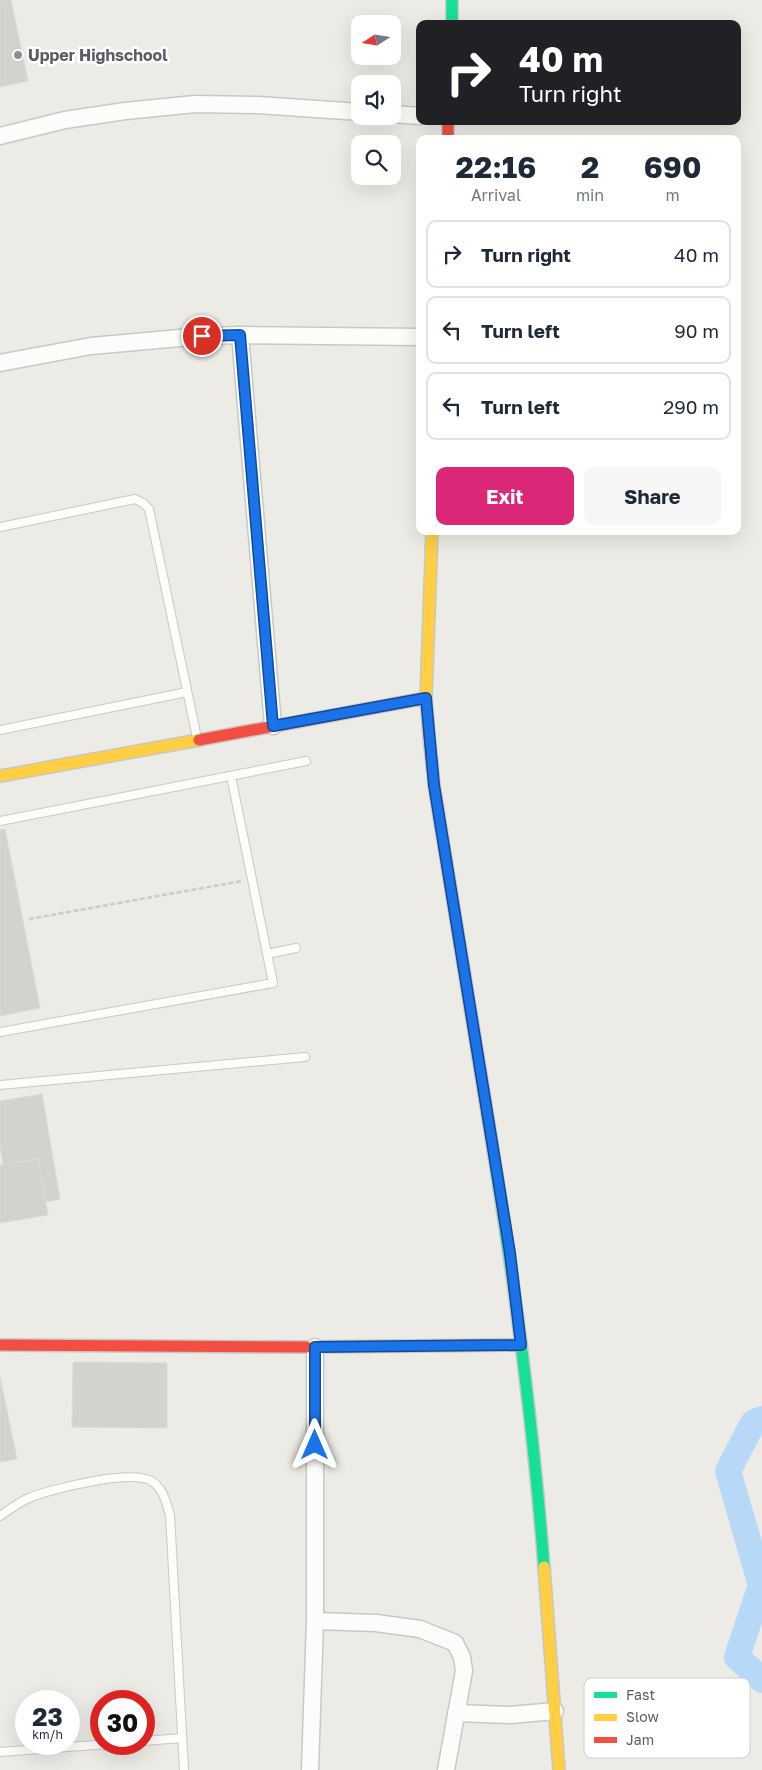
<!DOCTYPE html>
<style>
:root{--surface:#fff;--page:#f6f6f7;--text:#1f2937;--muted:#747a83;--line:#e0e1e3;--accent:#db2777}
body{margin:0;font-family:"Golos Text",sans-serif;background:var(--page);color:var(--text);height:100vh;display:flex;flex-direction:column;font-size:19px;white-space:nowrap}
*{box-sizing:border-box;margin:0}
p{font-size:16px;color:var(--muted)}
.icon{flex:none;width:28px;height:28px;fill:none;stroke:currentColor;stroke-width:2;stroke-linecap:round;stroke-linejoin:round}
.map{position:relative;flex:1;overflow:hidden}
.panel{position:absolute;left:416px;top:135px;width:325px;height:400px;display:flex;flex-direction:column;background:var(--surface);border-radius:10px;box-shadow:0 5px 20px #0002}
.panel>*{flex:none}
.banner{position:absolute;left:416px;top:20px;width:325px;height:105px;border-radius:10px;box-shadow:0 5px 20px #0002;background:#202124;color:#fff;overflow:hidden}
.needle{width:32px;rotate:258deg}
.tools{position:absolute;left:351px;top:15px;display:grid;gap:10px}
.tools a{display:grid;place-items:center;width:50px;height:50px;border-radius:10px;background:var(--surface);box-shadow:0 5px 20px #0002;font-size:25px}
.speed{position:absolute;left:15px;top:1690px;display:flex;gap:10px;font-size:25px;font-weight:700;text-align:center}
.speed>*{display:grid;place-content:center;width:65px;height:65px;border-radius:50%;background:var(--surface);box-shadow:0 5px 20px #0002;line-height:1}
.speed small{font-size:12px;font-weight:400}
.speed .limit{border:8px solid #d22;background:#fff;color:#111}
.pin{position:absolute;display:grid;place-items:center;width:42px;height:42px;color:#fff;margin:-21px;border:2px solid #fff;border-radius:50%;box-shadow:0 1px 5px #0007}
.me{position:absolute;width:55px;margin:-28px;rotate:0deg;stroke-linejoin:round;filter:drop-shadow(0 0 4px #0008)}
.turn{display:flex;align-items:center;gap:18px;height:105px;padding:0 20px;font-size:22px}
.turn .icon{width:65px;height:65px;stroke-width:2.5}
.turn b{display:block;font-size:35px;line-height:42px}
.eta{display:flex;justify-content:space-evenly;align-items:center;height:85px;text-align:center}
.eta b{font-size:30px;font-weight:700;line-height:35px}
.primary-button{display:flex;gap:10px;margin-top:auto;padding:10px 20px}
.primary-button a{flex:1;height:58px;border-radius:10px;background:var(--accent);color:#fff;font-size:20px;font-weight:700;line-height:58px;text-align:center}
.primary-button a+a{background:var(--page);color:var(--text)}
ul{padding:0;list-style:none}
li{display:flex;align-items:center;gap:15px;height:68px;margin:0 10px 8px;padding:0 10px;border:2px solid var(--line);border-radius:10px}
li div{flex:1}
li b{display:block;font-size:19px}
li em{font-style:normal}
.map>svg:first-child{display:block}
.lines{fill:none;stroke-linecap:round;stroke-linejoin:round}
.river{stroke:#b8d8f7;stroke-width:26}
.building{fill:#d3d2cf;stroke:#dcdad4}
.lane-casing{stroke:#c8c9c7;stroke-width:10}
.street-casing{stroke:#c8c9c7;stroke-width:19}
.fast-casing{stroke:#c7c7c6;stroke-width:14}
.slow-casing{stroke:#c7c7c6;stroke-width:14}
.jam-casing{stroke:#c7c7c6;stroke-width:14}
.path{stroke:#c7cdca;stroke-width:2.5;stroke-dasharray:5 2.5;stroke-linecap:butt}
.lane{stroke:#fcfcfb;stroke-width:8}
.street{stroke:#fcfcfb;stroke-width:16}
.fast{stroke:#16e098;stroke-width:11}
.slow{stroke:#ffcf43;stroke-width:11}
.jam{stroke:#f24e42;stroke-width:11}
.route-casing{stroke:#114b97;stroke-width:12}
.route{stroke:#1a73e8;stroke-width:9}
.poi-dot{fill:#8d8f91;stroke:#fff;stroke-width:2}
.labels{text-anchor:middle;stroke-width:5;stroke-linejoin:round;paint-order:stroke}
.poi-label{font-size:16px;font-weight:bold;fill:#5a5e64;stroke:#fff;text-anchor:start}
.key{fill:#fff;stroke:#cecfd0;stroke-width:1}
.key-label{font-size:14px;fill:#5a5e64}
</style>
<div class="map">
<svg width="762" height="1770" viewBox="0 0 762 1770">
<rect width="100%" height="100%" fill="#ecebe5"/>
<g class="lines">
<!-- river -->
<polyline class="river" points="762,1419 753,1423 728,1471 761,1585 737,1657 762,1680"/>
</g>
<!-- building -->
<g class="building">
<polygon points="0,0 11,0 28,81 0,87"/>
<polygon points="5,829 40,1008 0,1016 0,830"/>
<polygon points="42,1094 60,1199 45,1202 38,1159 3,1165 0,1145 0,1101"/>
<polygon points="38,1159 48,1215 0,1223 0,1165"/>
<polygon points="73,1362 167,1363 167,1428 72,1427"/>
<polygon points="0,1377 17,1459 0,1462"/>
</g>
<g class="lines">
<!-- lane casing -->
<g class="lane-casing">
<g id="lane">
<polyline points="0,527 135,499 143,503 149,509 197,738"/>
<polyline points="0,730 187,692"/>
<polyline points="0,821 306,761"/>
<polyline points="267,954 296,948"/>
<polyline points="0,1032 273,983 231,776"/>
<polyline points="0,1085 305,1057"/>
<path d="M0,1516C9,1510 19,1502 29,1498C51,1489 134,1468 153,1482C164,1490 166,1503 170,1515L184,1770"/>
<polyline points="144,1741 182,1738"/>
<polyline points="0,1752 108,1744"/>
</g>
</g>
<!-- street casing -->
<g class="street-casing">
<g id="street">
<polyline points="392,114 420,116"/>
<polyline points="0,136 65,120 125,111 195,104 258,105 360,112"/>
<polyline points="240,335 273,726"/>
<polyline points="0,363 91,346 202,336 240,335 420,337"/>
<polyline points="315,1621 376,1623 420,1629 455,1643 462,1657 464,1671 446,1770"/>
<polyline points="456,1713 510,1715 555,1711"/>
<polyline points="310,1770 315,1621 315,1347"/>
</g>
</g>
<!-- fast casing -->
<g class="fast-casing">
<g id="fast">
<polyline points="452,0 452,24"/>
<path d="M491,1137C514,1279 533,1423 544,1567"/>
</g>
</g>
<!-- slow casing -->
<g class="slow-casing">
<g id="slow">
<polyline points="429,735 426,698 432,531"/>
<polyline points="0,776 199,740"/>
<polyline points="306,1347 521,1345"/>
<polyline points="544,1567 559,1770"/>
</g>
</g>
<!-- jam casing -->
<g class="jam-casing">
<g id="jam">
<polyline points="448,121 448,139"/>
<polyline points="429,735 434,785 491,1137"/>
<polyline points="199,740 426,698"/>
<polyline points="0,1345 306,1347"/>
</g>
</g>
<!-- path -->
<polyline class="path" points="29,919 242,881"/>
<!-- lane -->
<use href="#lane" class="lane"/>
<!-- street -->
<use href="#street" class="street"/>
<!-- fast -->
<use href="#fast" class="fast"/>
<!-- slow -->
<use href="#slow" class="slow"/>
<!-- jam -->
<use href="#jam" class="jam"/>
</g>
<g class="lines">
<!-- route casing -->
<g class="route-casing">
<polyline id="route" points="202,336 240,335 273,726 426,698 434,785 510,1253 521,1345 315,1347 315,1445"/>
</g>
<!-- route -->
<use href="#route" class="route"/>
</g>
<!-- markers -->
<circle class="poi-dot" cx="18" cy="55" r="5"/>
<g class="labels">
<!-- poi labels -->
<g class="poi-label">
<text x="28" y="61">Upper Highschool</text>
</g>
</g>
<!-- legend -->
<rect x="584" y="1678" width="166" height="80" rx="8" class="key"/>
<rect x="594" y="1692" width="23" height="6" fill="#16e098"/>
<rect x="594" y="1714" width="23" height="7" fill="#ffcf43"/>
<rect x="594" y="1737" width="23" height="6" fill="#f24e42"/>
<g class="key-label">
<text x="626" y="1700">Fast</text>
<text x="626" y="1722">Slow</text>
<text x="626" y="1745">Jam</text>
</g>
</svg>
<div class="tools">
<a><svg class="needle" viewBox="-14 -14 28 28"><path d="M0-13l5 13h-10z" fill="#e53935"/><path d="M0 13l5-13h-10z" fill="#747a83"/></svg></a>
<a><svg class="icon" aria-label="sound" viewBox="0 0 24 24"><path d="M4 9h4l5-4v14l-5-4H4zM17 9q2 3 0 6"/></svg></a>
<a><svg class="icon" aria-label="search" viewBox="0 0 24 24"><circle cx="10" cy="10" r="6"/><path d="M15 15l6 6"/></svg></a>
</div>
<div class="speed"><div>23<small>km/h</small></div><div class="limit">30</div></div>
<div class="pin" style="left:202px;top:336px;background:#d93025"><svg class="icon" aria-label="arrive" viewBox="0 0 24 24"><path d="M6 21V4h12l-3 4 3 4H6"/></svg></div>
<svg class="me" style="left:315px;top:1445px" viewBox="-20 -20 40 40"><path d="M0-17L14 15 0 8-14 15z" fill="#1a73e8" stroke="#fff" stroke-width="4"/></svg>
<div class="banner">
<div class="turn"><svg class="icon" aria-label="right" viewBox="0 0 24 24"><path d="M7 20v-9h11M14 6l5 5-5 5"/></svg><div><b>40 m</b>Turn right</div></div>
</div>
<section class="panel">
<div class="eta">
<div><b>22:16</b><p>Arrival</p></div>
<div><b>2</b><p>min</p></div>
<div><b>690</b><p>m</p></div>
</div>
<ul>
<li><svg class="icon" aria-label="right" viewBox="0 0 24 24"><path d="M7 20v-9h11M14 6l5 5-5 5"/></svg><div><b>Turn right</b></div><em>40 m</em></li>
<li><svg class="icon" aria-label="left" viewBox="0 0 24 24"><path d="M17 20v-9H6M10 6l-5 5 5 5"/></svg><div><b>Turn left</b></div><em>90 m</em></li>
<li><svg class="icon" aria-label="left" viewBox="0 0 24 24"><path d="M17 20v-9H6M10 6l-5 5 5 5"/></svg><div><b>Turn left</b></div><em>290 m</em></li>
</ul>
<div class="primary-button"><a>Exit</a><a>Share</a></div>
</section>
</div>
